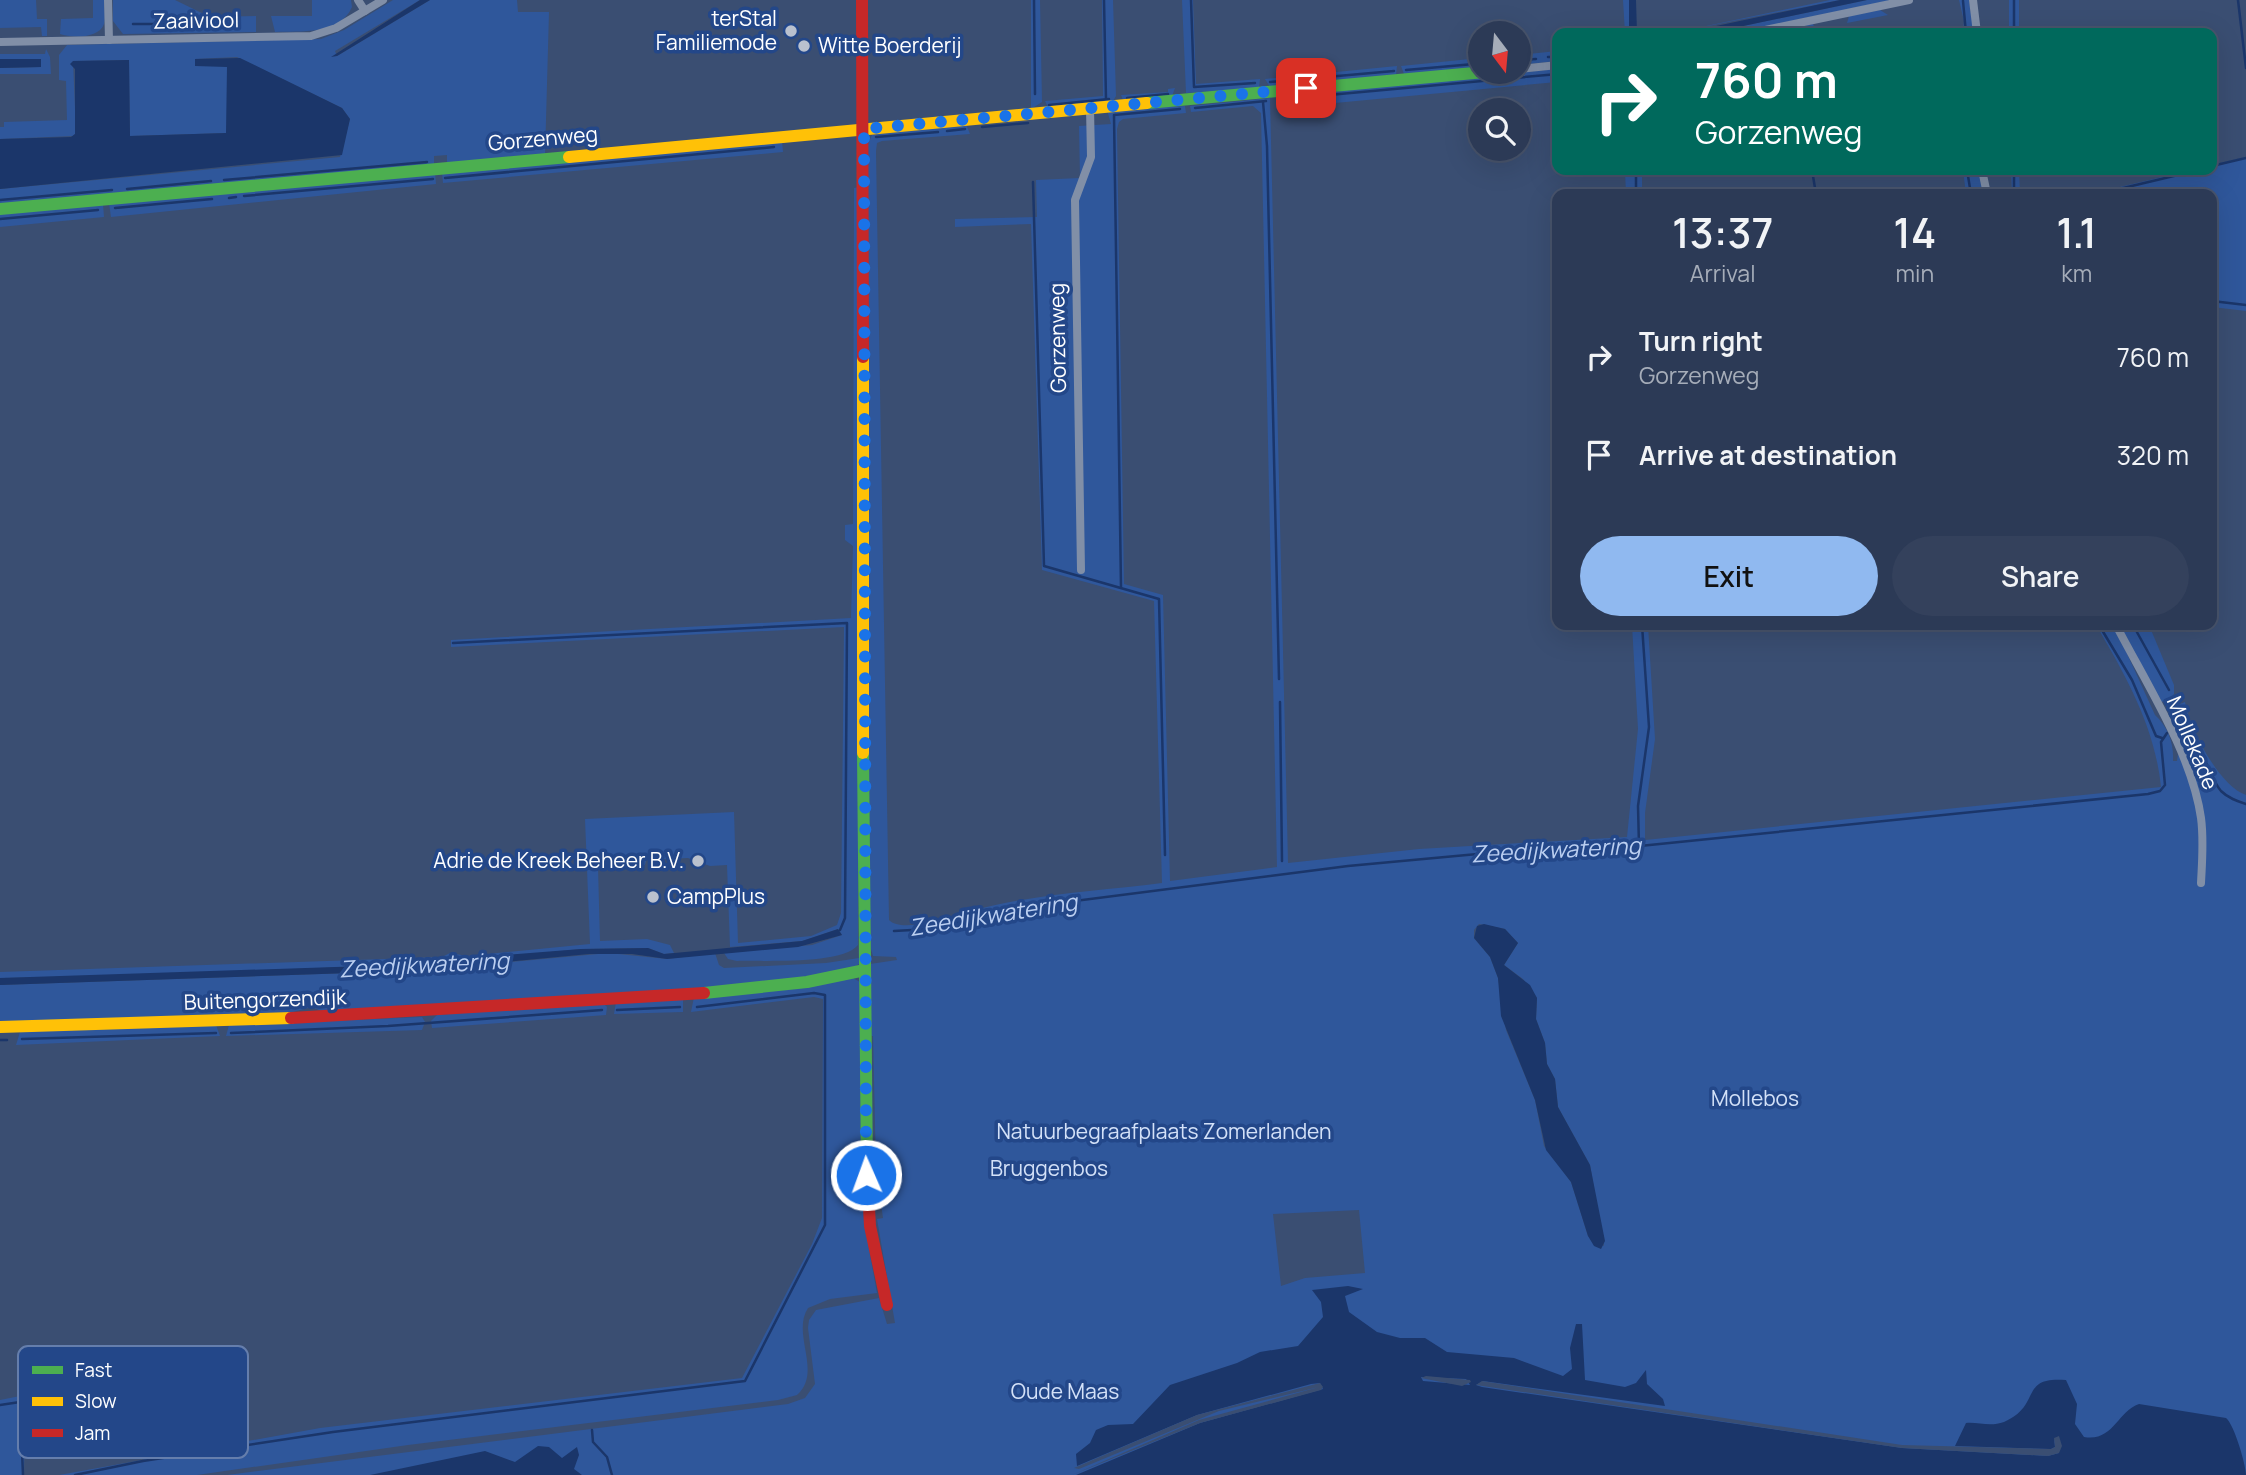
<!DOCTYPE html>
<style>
:root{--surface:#2c3a56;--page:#34415c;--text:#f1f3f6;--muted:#a6adb9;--line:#48546c;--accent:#90b9f0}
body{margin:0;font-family:Manrope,sans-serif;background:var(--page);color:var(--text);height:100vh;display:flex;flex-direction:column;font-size:26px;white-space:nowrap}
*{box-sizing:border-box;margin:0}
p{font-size:23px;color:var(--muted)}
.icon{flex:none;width:38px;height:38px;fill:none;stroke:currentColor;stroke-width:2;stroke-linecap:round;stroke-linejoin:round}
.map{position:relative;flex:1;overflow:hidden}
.side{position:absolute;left:1552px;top:189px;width:665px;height:441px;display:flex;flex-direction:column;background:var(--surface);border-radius:14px;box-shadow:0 7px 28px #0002,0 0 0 2px var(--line)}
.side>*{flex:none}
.hud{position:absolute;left:1552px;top:28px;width:665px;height:147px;border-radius:14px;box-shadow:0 7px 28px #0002,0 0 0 2px var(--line);background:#00695c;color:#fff;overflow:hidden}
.needle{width:46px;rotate:164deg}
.fabs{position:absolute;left:1468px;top:21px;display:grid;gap:14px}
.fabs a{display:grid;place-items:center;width:63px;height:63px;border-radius:50%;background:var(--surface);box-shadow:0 7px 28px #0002,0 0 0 2px var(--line);font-size:35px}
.pin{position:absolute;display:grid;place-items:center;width:60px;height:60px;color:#fff;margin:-30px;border-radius:14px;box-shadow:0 4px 10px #0006}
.me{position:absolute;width:77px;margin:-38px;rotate:358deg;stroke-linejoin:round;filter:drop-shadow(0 0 5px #0008)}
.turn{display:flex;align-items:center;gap:24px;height:147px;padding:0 28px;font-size:32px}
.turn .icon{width:91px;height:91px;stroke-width:2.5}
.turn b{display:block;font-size:49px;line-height:60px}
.eta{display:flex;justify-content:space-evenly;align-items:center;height:119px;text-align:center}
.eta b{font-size:42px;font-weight:600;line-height:49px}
.cta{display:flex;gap:14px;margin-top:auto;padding:14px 28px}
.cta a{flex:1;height:80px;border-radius:42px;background:var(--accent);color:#111;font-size:28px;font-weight:600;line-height:80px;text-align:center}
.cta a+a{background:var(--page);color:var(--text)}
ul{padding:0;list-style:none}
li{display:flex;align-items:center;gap:21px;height:98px;padding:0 28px}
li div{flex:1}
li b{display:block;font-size:26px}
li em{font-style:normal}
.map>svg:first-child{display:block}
.green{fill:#2f579b;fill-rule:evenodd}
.water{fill:#1b366a;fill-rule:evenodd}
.pier{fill:#3a4e72}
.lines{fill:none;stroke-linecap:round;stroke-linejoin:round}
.stream{stroke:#1b366a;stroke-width:2.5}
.street{stroke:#818fa7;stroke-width:8}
.fast{stroke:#4caf50;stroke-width:12}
.slow{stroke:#ffc107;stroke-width:12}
.jam{stroke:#c62828;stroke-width:12}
.route{stroke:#1a73e8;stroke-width:12;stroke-dasharray:0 21.6}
.poi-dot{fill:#bac1ce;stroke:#234789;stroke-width:2.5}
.labels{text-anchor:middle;stroke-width:7;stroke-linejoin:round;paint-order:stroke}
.poi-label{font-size:21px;fill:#fff;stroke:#234789;text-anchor:end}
.street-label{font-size:21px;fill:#fff;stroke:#234789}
.park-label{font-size:21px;fill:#d3e1f8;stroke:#234789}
.water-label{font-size:23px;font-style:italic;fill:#bbcff1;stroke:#234789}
.key{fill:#234789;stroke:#657eac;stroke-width:2}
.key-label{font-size:19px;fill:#fff}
</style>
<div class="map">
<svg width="2246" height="1475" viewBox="0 0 2246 1475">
<rect width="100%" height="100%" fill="#3a4e72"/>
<!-- green -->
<g class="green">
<polygon points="0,0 36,0 37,19 47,19 47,36 42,36 41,27 0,28"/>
<path d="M93,0H104C104,7 106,17 104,24C99,39 71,38 60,34L61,19L93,18Z"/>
<polygon points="113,0 175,0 210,17 256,16 256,32 123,34 113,21"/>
<path d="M312,0H351L352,7C340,35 300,31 275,32L271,16H312Z"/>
<polygon points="393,0 420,0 335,51 337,56 430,0 517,0 518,12 549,12 545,156 447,164 447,155 434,156 434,165 0,205 0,189 340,157 350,119 342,108 237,57 195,59 227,67 227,133 130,136 129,60 73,61 76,133 73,136 0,139 0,127 4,127 4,122 67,120 66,81 59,80 59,55 67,45 321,39 344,30"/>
<polygon points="1031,0 1040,0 1042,102 1031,109"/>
<polygon points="1102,0 1113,0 1116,96 1113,101 1048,107 1045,101 1103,96"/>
<polygon points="1182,0 1193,0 1196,84 1260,79 1259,88 1186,93"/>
<polygon points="1623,0 1629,0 1629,33 1625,33"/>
<polygon points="1830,0 1840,0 1673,33"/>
<polygon points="1867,0 1892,0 1734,33 1710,33"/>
<polygon points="1959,0 1969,0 1974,33 1963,33 1964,21"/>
<rect x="2009" y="0" width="10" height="33"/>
<polygon points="1880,10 1888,15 1847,23 1849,16"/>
<polygon points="1813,24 1817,33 1770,33"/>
<polygon points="46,49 50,57 51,74 0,74 0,68 41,67 41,59 0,59 0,54 45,54"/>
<polygon points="1557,51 1557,61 1519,65 1519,55"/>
<polygon points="1480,58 1480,65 1476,69 1404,74 1401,66"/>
<polygon points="1397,66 1396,75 1270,87 1265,79"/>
<polygon points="1557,69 1557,82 1282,108 1278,101 1280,95 1287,94"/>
<polygon points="1175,88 1172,96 1123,100 1121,95 1168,92 1168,89"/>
<path d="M1270,98L1288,863L1419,849L1627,837L1638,729L1632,625H1648L1655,739L1645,813V840L2161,787C2155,727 2126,676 2096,625H2114L2155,715C2168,727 2174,743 2173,761H2177L2178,754L2182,761L2206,830L2184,756L2188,753C2170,735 2175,728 2170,708L2185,702C2190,729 2219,786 2246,795V1475H227L788,1404L805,1398L815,1384L808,1328L809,1320L816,1310L879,1298L887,1324L895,1323L877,1219L883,1218L876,1169L873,1036H870V964L897,960L896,957L873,956L868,939V144L872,135L966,124L970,134L882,141L877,143L876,151L889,920C902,934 954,916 971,911C1032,894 1099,891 1162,883L1154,601L1042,570L1031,224L955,227V219L1037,217L1036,180L1080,178L1079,126L1111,124L1107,110L1185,106L1186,113L1123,119L1119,122L1117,129L1124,584L1163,595L1170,881L1277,867L1261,113L1253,106L1191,112L1190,106ZM1479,924L1505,929L1518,943L1504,965L1523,979L1537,998L1536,1019L1545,1043L1547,1064L1555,1079L1558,1107L1590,1165L1604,1246L1588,1236L1571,1182L1544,1146L1535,1100L1506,1030L1498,978L1490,957L1474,938V930ZM1359,1210L1365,1273L1305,1278L1281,1286L1273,1214Z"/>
<polygon points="782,141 783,152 443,183 442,172"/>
<polygon points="2246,157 2246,311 2212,307 2212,194 2090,194 2192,170 2212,170 2212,165"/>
<polygon points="1625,170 1642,170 1642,194 1626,194"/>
<polygon points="1963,170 1979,170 1984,194 1966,194"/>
<polygon points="2011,170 2019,170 2020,194 2012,194"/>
<polygon points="435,173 436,184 111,217 109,203"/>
<path d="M859,187L858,945C842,965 763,960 737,961L728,959L724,953L812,945L842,935L838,929L802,941L730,947L727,865L710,866L688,858L646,860L645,865L598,867L600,941L647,939L670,945L674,953L664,954L648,948L581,949L439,963L133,976L0,978V972L442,957L450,953L467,956L590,944L585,819L734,812L738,943L811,936L837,925L841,913L844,627L451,647V640L851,618L853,546L845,540V525L853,524L854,188Z"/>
<polygon points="103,204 104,217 0,227 0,213"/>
<polygon points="2119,625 2149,625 2174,685 2174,694 2168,701 2160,702"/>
<polygon points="609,953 667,959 715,953 719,965 724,968 826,963 859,958 859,964 852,969 754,986 326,1013 312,1007 285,1014 0,1024 0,985 410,971"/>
<path d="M853,978L860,982L869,1249L877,1293L830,1299L808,1308C791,1334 823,1372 797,1395L778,1400L408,1445L197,1475H59L320,1428L742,1378L812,1244L822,1218L823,999L814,997L691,1012L694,997Z"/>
<polygon points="683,998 683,1012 614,1014 616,1002"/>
<polygon points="602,1002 607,1007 606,1015 432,1028 431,1021 437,1015"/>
<polygon points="422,1017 425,1022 422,1030 226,1036 229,1025"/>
<polygon points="216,1025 220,1036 16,1045 20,1032"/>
<polygon points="25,1395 24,1475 0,1475 0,1400"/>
</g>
<!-- water -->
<g class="water">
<polygon points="420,0 430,0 337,56 331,57"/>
<polygon points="1629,0 1636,0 1637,33 1629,33"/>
<polygon points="1840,0 1867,0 1710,33 1683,33"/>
<polygon points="240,58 342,108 350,119 342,155 0,189 0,139 71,137 75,134 75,69 70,64 73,61 129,60 130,136 226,133 227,67 195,66 195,59"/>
<polygon points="0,59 41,59 41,67 0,68"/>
<polygon points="1484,924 1505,929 1518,943 1504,965 1530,985 1537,998 1536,1019 1545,1043 1547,1064 1555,1079 1558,1107 1590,1165 1605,1241 1601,1249 1594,1246 1588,1236 1571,1182 1546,1150 1535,1100 1501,1016 1498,978 1490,957 1474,938 1477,926"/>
<polygon points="838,929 842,935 798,947 667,959 632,954 589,954 410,971 0,985 0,978 365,966 581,949 648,948 664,954 802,941"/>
<path d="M1348,1286L1363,1289L1345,1296L1349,1312L1377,1332L1400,1338H1425L1447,1352L1514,1358L1563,1376L1572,1369L1570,1348L1576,1324H1582L1585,1380L1625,1387L1636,1383L1646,1370L1647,1384L1663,1399L1665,1406L1483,1381L1476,1385L1482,1387L1902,1448L2048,1456L2059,1453L2054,1438L2055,1447L2051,1449L1955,1446L1966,1423C1979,1422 1990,1427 2004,1422C2043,1405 2018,1376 2066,1380L2077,1404L2075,1424L2084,1437C2113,1442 2117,1412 2139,1404L2226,1418C2234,1424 2246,1465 2246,1475H1076L1200,1423L1323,1389L1320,1383L1311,1384L1197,1415L1077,1466L1076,1454L1090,1443L1096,1430L1108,1425L1133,1424L1170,1385L1237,1363L1260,1352L1298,1346L1323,1317L1321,1302L1312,1290ZM1421,1377L1466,1379L1470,1385L1423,1381Z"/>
<polygon points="538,1446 549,1447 562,1458 577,1447 579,1455 574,1469 582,1475 370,1475 485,1451 515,1462"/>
</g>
<!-- pier -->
<g class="pier">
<polygon points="1426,1376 1470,1380 1471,1382 1462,1386 1421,1378"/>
<polygon points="1482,1381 1902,1445 2051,1449 2055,1447 2054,1438 2059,1436 2062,1446 2059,1453 2048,1456 1902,1448 1476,1385"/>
<polygon points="1320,1383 1323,1387 1321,1390 1200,1423 1072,1475 1199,1420 1319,1387 1219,1411 1079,1469 1074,1468 1197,1415"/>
</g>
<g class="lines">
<!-- stream -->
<g class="stream">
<polyline points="1034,0 1035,94"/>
<polyline points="1104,0 1106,99"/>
<polyline points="1191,0 1194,87 1255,83"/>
<polyline points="2014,0 2014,33"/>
<polyline points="2238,0 2246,68"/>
<polyline points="1963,1 1966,33"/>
<polyline points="133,24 174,24"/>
<polyline points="1799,33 1815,29"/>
<polyline points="1548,57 1558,57"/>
<polyline points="1519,60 1536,59"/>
<polyline points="1406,70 1474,64"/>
<polyline points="1270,82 1394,71"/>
<polyline points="1127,98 1168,94"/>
<polyline points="1285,99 1558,74"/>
<polyline points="1263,102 1267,146 1279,679"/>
<polyline points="1049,105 1109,99"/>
<polyline points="1195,108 1266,101"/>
<polyline points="982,127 1028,123"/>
<polyline points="947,131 965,129"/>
<polyline points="876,137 938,132"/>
<polyline points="2212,166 2246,158"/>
<polyline points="1636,170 1636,194"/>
<polyline points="1812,170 1816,194"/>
<polyline points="1967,170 1971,194"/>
<polyline points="445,178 774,147"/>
<polyline points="224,180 427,162"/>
<polyline points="1033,182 1044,566 1159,599 1165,855"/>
<polyline points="127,189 211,181"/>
<polyline points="2014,194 2014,170"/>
<polyline points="2098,194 2199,170"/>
<polyline points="244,196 433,179"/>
<polyline points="229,198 236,197"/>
<polyline points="0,200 112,190"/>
<polyline points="115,208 212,199"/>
<polyline points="0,219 98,210"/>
<polyline points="2212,301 2246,305"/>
<polyline points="1121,587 1114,115 1180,109"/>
<polyline points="2099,625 2132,680 2156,736 2162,738"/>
<polyline points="2133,625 2169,690"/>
<polyline points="453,643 847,623 845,918 840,930"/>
<polyline points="1280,702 1282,861"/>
<path d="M2174,730C2200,730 2207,775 2221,791C2228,798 2237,801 2246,804"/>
<polyline points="1639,846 1638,806 1649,727 1642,625"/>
<polyline points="894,931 930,929 1012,909 1348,866 1553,847 1630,847 2148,794 2160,791 2165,785 2161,742 2167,733"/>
<polyline points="617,1010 680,1007"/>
<polyline points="231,1033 388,1026 602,1010"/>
<polyline points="22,1039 216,1033"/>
<polyline points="0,1040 7,1040"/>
<polyline points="0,1405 20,1402 23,1475"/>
<polyline points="592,1430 593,1442 607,1457 612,1475"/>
<polyline points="75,1475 143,1461 333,1432 745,1381 825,1225 825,995 814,993 697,1007"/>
</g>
<!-- street -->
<g class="street">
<polyline points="108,0 109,40"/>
<polyline points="358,0 365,11"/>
<polyline points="1973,0 1977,33"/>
<polyline points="1751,33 1909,0"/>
<polyline points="0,42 311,36 336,28 383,0"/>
<polyline points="1519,69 1558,65"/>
<polyline points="1982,170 1987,194"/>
<polyline points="1081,570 1075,200 1091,157 1090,108"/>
<path d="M2116,625C2146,683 2192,754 2201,818C2204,840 2202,862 2201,883"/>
</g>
<!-- fast -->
<g class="fast">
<polyline points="1147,103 1485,72"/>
<polyline points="0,209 569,157"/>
<polyline points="863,753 867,1172"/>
<polyline points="704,993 807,982 865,970"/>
</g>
<!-- slow -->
<g class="slow">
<polyline points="569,157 1147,103"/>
<polyline points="863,357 863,753"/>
<polyline points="0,1027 291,1018"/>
</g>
<!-- jam -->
<g class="jam">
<polyline points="862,0 863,357"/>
<polyline points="291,1018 704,993"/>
<polyline points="867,1172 870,1226 887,1305"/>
</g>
</g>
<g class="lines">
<!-- route -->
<polyline class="route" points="866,1175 864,129 1306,88"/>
</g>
<!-- markers -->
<g class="poi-dot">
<circle cx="791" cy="31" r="7"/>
<circle cx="804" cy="46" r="7"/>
<circle cx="698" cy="861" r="7"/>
<circle cx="653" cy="897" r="7"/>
</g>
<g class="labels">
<!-- poi labels -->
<g class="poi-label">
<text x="777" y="26">terStal<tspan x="777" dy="24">Familiemode</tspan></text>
<text x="818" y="53" text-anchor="start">Witte Boerderij</text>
<text x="684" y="868">Adrie de Kreek Beheer B.V.</text>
<text x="667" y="904" text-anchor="start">CampPlus</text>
</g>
<!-- street labels -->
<g class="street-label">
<text transform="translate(196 21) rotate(-1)" y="7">Zaaiviool</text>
<text transform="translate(543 139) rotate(-5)" y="7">Gorzenweg</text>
<text transform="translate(1058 338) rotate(-91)" y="7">Gorzenweg</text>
<text transform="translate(2192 743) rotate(67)" y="7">Mollekade</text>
<text transform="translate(265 1000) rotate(-2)" y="7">Buitengorzendijk</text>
</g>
<!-- park labels -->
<g class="park-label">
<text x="1755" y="1106">Mollebos</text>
<text x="1164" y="1139">Natuurbegraafplaats Zomerlanden</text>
<text x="1049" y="1176">Bruggenbos</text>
<text x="1065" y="1399">Oude Maas</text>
</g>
<!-- water labels -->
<g class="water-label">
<text transform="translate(1556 850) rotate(-3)" y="8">Zeedijkwatering</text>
<text transform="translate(993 915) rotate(-9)" y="8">Zeedijkwatering</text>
<text transform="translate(424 965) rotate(-3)" y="8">Zeedijkwatering</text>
</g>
</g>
<!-- legend -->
<rect x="18" y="1346" width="230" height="112" rx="10" class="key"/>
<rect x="32" y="1366" width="31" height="8" fill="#4caf50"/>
<rect x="32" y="1397" width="31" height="9" fill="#ffc107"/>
<rect x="32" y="1429" width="31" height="8" fill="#c62828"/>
<g class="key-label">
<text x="75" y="1377">Fast</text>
<text x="75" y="1408">Slow</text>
<text x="75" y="1440">Jam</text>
</g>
</svg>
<div class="fabs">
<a><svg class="needle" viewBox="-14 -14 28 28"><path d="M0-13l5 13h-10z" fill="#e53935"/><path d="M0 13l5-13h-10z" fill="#a6adb9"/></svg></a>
<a><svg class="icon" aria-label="search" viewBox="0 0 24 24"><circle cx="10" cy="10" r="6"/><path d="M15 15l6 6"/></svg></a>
</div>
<div class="pin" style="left:1306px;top:88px;background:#d93025"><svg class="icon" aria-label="arrive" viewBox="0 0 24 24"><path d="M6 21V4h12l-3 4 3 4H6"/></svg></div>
<svg class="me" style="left:866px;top:1175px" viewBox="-20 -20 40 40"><circle r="17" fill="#1a73e8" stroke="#fff" stroke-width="3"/><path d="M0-11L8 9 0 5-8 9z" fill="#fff"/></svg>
<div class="hud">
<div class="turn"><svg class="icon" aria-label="right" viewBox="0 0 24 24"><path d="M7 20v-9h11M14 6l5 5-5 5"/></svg><div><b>760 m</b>Gorzenweg</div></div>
</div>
<section class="side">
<div class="eta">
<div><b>13:37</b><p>Arrival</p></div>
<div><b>14</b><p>min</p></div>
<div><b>1.1</b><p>km</p></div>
</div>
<ul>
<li><svg class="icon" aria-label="right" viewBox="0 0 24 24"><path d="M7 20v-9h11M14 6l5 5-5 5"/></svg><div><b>Turn right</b><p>Gorzenweg</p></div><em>760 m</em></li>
<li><svg class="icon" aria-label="arrive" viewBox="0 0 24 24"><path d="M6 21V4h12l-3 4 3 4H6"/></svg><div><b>Arrive at destination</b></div><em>320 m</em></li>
</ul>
<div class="cta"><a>Exit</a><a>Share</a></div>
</section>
</div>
